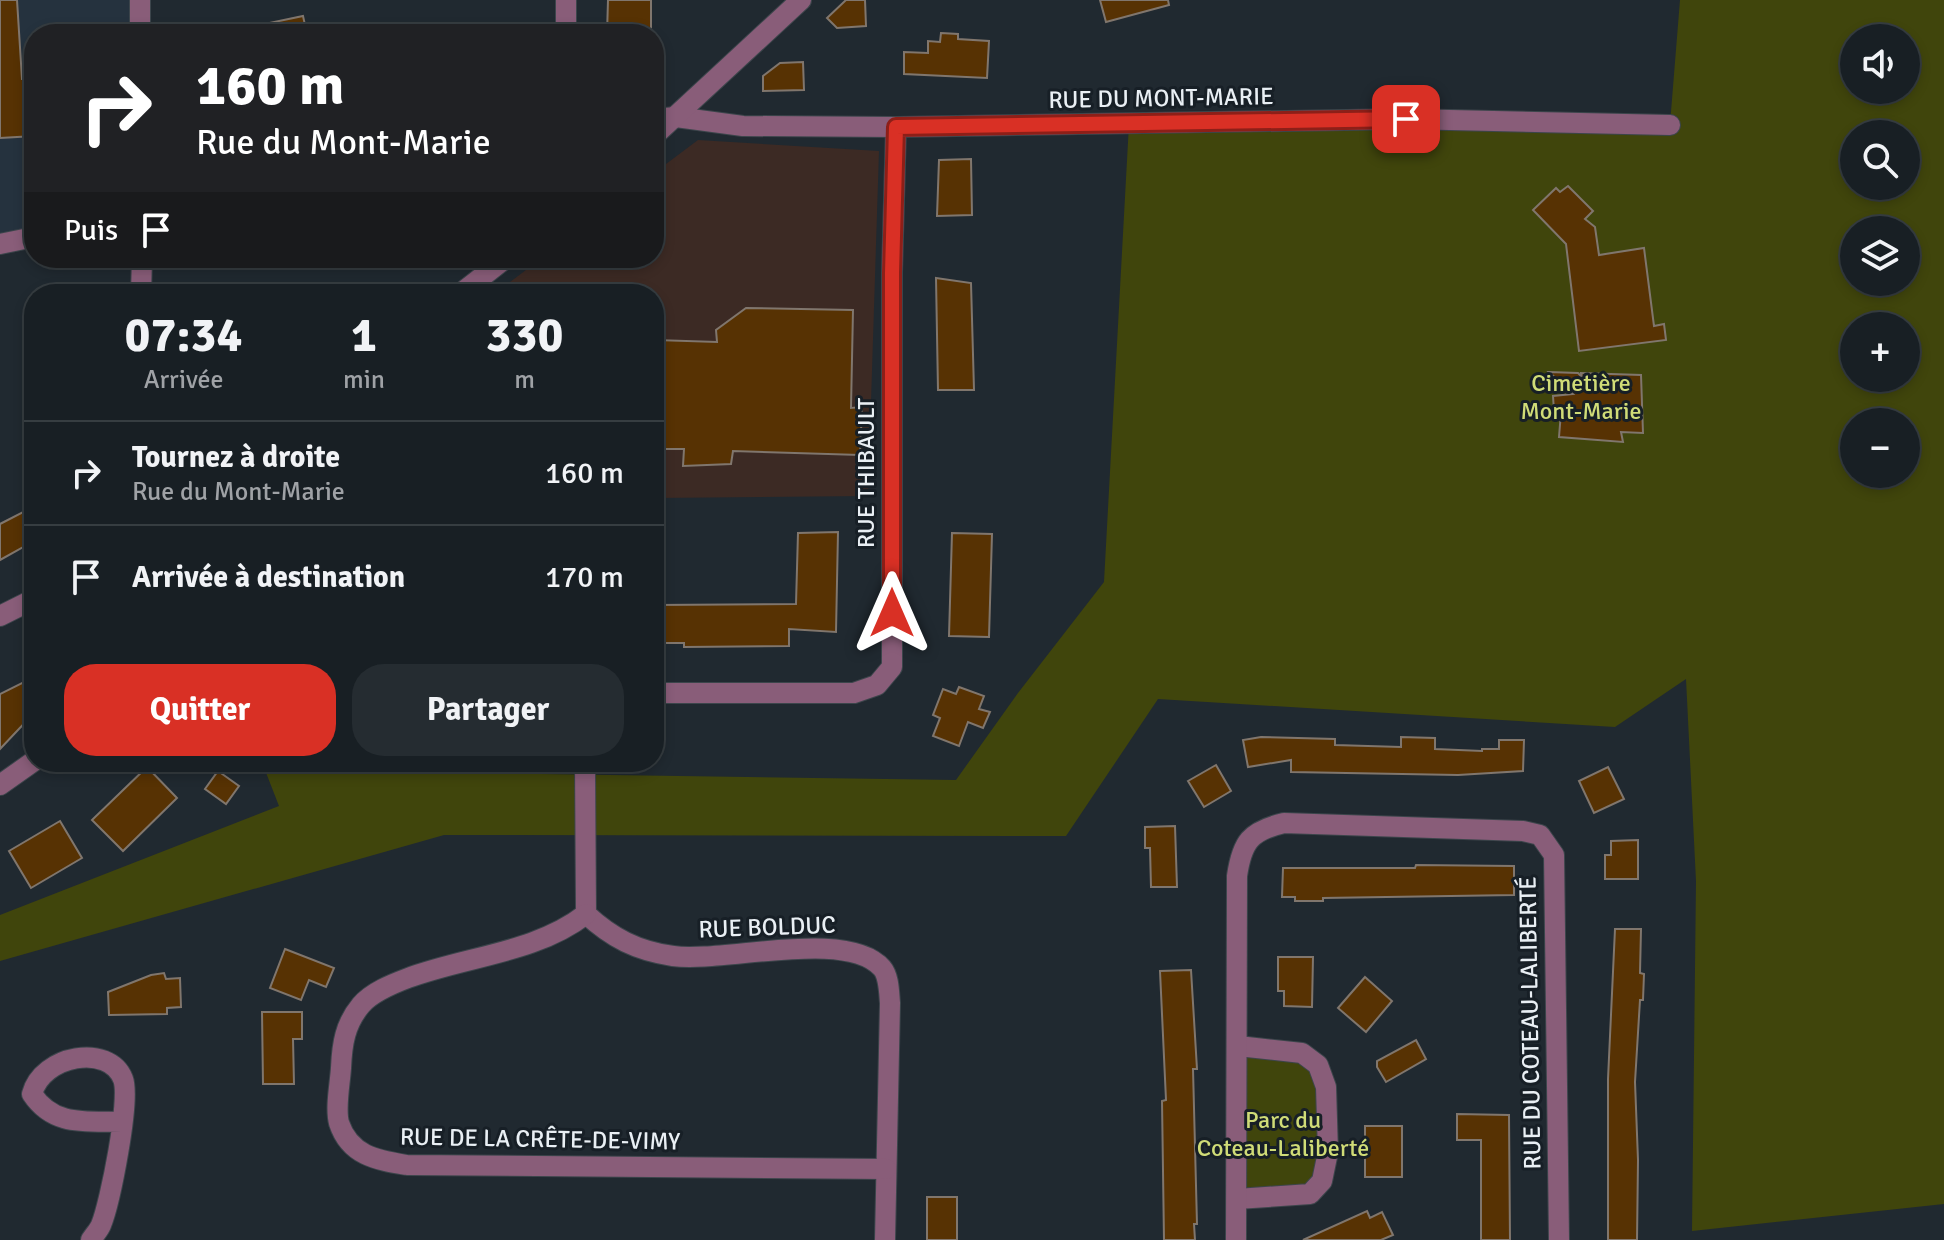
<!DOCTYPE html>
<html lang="fr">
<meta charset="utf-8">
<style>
:root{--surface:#181f24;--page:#252c31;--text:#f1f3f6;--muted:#9fa2a6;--line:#363d41;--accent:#d93025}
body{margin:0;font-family:Signika,sans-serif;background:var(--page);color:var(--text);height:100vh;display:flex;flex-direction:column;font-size:30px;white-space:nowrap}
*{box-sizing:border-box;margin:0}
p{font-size:26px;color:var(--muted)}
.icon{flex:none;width:44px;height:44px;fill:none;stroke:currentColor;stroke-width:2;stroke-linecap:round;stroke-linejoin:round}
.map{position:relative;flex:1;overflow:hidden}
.details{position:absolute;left:24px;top:284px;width:640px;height:488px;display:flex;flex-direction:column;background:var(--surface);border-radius:32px;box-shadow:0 4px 12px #0003,0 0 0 2px var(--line)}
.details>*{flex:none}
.hud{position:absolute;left:24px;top:24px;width:640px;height:244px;border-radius:32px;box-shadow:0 4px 12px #0003,0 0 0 2px var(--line);background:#202124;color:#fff;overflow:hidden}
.buttons{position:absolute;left:1840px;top:24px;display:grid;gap:16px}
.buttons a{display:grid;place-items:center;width:80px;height:80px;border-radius:50%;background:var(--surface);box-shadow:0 4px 12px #0003,0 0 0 2px var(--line);font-size:40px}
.pin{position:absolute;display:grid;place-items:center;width:68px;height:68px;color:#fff;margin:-34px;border-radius:16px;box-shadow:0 4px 12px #0006}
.me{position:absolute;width:88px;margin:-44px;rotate:0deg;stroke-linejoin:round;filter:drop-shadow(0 0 6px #0008)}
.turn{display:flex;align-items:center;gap:28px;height:168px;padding:0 40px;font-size:36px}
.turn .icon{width:104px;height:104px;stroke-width:2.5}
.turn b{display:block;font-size:56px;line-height:68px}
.then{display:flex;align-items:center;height:76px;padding:0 40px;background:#0003;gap:16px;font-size:30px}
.eta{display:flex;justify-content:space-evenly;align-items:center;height:136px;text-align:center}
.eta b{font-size:48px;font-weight:700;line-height:56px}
.button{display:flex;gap:16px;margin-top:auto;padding:16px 40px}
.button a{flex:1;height:92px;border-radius:32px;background:var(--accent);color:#fff;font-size:32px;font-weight:700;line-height:92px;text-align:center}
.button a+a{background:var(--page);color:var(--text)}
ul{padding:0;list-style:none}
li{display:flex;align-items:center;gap:24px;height:104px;padding:0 40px;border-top:2px solid var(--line)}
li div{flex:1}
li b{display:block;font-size:30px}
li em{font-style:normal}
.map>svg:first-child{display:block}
.commercial{fill:#3c2a24}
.built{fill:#25323e}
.green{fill:#40450c;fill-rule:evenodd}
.building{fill:#573203;stroke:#80766d;stroke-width:2}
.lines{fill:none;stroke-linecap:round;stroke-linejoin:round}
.minor-casing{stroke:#3c454b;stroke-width:22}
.minor{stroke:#895d79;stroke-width:20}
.route-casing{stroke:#8d1f18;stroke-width:20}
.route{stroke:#d93025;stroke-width:14}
.labels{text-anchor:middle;stroke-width:6;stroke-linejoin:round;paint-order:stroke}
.street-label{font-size:24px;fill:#e9eff4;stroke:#171f26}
.park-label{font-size:24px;fill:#d0dc77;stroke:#171f26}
</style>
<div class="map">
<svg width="1944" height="1240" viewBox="0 0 1944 1240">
<rect width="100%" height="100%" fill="#202930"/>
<!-- commercial -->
<polygon class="commercial" points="698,140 879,151 868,496 654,498 654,294 494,294 542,258 654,258 654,173"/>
<!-- built -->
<polygon class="built" points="0,0 143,0 143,34 34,34 34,237 0,243"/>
<!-- green -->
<g class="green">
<path d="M1680,0H1944V1204L1692,1231L1696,881L1686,679L1615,727L1158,699L1066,836L444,835L0,961V915L279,806L265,770L956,780L1018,693L1104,582L1129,124H1670ZM1854,38H1906V90H1854ZM1854,134H1906V186H1854ZM1854,230H1906V282H1854ZM1854,326H1906V378H1854ZM1854,422H1906V474H1854Z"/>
<polygon points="1238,1046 1318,1065 1322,1181 1237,1199"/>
</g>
<!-- building -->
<g class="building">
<polygon points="0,0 17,0 22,79 34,78 34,136 0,138"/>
<polygon points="608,0 651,0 651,34 607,34"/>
<polygon points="846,0 865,0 866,26 837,28 827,18"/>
<polygon points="1100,0 1168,0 1169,5 1106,22"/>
<polygon points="303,16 307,34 251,34 250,27"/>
<polygon points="941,33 958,34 958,39 989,41 987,78 904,74 904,52 928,53 928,41 940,42"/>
<polygon points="803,62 804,90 763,91 763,76 780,63"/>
<polygon points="971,159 972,215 937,216 939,160"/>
<polygon points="1568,186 1593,211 1585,219 1595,227 1599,255 1644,248 1654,326 1664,324 1666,340 1579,351 1566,244 1533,210 1556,188 1560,192"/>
<polygon points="936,278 971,283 974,390 938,390"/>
<polygon points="746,308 853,310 851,408 862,407 860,455 733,451 731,464 683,466 684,449 654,449 654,356 659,356 656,340 717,342 716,330"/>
<polygon points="1549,372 1578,373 1582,377 1581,373 1641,375 1643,433 1621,432 1623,442 1559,437 1561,412 1554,411 1553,396 1573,394"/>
<polygon points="27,510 34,523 34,541 0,560 0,524"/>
<polygon points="838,532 836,632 789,629 789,646 684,647 684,643 654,643 654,605 796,604 798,533"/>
<polygon points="952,533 992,534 989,637 949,636"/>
<polygon points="34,677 34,713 0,749 0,694"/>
<polygon points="959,687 984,696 979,709 990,712 983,728 968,722 959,746 933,736 940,718 933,715 943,689 956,694"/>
<polygon points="1261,737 1335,739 1335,745 1401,747 1401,737 1435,738 1435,749 1482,751 1482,749 1499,749 1499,740 1524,740 1523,771 1458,775 1291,772 1291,760 1248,767 1243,740"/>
<polygon points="1216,765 1231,791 1204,807 1188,781"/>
<polygon points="147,767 177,798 123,851 92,820"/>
<polygon points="1608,767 1624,799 1594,813 1579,781"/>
<polygon points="218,771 239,786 226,804 205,789"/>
<polygon points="60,821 82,858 31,888 9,851"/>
<polygon points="1175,826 1177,887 1151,887 1150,848 1145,848 1145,827"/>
<polygon points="1638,840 1638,879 1605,879 1605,855 1611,855 1611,841"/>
<polygon points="1416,865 1514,866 1514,895 1323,898 1323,901 1295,901 1295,897 1282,897 1283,868 1415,868"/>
<polygon points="1615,929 1641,929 1640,973 1644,974 1643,1000 1640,1000 1635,1082 1638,1160 1637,1240 1608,1240 1608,1079"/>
<polygon points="285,949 334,968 326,987 309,980 301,1000 270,988"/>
<polygon points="1278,957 1313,957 1312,1007 1284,1006 1284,991 1278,991"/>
<polygon points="1191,970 1197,1069 1193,1069 1197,1224 1194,1224 1195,1240 1164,1240 1162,1101 1166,1100 1160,971"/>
<polygon points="164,973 166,979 180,978 181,1007 167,1008 167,1014 109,1015 108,992 151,975"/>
<polygon points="1365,977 1392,1001 1366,1032 1338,1008"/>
<polygon points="262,1012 302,1012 302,1039 293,1039 294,1084 263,1084"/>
<polygon points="1416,1040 1426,1059 1386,1082 1377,1067 1377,1061"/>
<polygon points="1457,1114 1509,1115 1510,1240 1481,1240 1481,1140 1457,1140"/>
<rect x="1365" y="1126" width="37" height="51"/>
<rect x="927" y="1197" width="30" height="43"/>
<polygon points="1367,1211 1370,1218 1382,1212 1393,1235 1381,1240 1303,1240"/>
</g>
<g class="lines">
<!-- minor casing -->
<g class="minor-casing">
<g id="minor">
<polyline points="140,0 140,34"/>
<polyline points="566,0 566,34"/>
<polyline points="654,119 676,117 743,126 896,127 1406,119 1670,125"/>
<polyline points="654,136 801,0"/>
<polyline points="0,244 34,237"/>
<polyline points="141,294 142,258"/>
<polyline points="460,294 506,258"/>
<polyline points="0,616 34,599"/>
<polyline points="654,693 854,693 877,685 892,667 892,273 896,127"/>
<path d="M585,762L586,914C612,938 637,951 673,956C723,963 847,928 882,968C889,976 889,992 890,1003L885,1240"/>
<polyline points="0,785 34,761"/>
<path d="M586,914C536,953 467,956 408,978C392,984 372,992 361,1005C345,1024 342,1044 341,1068C340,1084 335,1108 339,1123C350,1156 377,1160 407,1165L886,1169"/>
<polyline points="1237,1199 1310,1194 1322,1181 1328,1152 1326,1087 1318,1065 1302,1053 1238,1046"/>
<path d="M91,1240C94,1235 99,1230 101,1225C110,1203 131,1099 123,1079C109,1043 42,1055 32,1094C54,1127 86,1121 122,1122"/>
<path d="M1236,1240L1237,876C1242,842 1250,831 1284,823L1523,831L1540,835L1554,855L1559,1240"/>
</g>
</g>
<!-- minor -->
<use href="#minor" class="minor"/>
</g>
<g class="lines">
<!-- route casing -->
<g class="route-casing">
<polyline id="route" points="892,613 892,273 896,127 1406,119"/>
</g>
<!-- route -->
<use href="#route" class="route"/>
</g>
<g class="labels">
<!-- street labels -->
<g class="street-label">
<text transform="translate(1161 98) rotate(-1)" y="8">RUE DU MONT-MARIE</text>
<text transform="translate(866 473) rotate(-90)" y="8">RUE THIBAULT</text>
<text transform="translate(767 927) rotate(-2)" y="8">RUE BOLDUC</text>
<text transform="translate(1530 1023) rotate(-91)" y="8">RUE DU COTEAU-LALIBERTÉ</text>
<text transform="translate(540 1139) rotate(1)" y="8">RUE DE LA CRÊTE-DE-VIMY</text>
</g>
<!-- park labels -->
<g class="park-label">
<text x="1581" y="391">Cimetière<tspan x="1581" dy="28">Mont-Marie</tspan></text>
<text x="1283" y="1128">Parc du<tspan x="1283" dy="28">Coteau-Laliberté</tspan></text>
</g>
</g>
</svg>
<div class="buttons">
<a><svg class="icon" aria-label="sound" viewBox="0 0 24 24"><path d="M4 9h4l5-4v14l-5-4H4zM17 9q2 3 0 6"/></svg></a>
<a><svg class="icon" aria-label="search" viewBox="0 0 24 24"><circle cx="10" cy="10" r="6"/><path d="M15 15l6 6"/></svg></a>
<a><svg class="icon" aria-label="layers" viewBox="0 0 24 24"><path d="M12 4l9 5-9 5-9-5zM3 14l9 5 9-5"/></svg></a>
<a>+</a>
<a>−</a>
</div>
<div class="pin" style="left:1406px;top:119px;background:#d93025"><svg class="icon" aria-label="arrive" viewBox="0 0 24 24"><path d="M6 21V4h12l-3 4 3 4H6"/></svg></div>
<svg class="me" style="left:892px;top:613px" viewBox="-20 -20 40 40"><path d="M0-17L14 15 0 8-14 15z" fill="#d93025" stroke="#fff" stroke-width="4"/></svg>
<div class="hud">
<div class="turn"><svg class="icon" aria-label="right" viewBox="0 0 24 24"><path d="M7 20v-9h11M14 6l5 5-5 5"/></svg><div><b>160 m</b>Rue du Mont-Marie</div></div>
<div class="then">Puis<svg class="icon" aria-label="arrive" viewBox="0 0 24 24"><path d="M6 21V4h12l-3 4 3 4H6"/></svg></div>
</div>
<section class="details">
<div class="eta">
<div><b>07:34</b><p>Arrivée</p></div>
<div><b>1</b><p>min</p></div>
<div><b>330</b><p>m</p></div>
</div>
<ul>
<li><svg class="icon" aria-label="right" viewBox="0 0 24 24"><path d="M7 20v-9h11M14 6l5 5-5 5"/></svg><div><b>Tournez à droite</b><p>Rue du Mont-Marie</p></div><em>160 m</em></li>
<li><svg class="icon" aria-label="arrive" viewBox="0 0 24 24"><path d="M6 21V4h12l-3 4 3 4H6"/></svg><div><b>Arrivée à destination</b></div><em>170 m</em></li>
</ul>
<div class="button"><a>Quitter</a><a>Partager</a></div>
</section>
</div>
